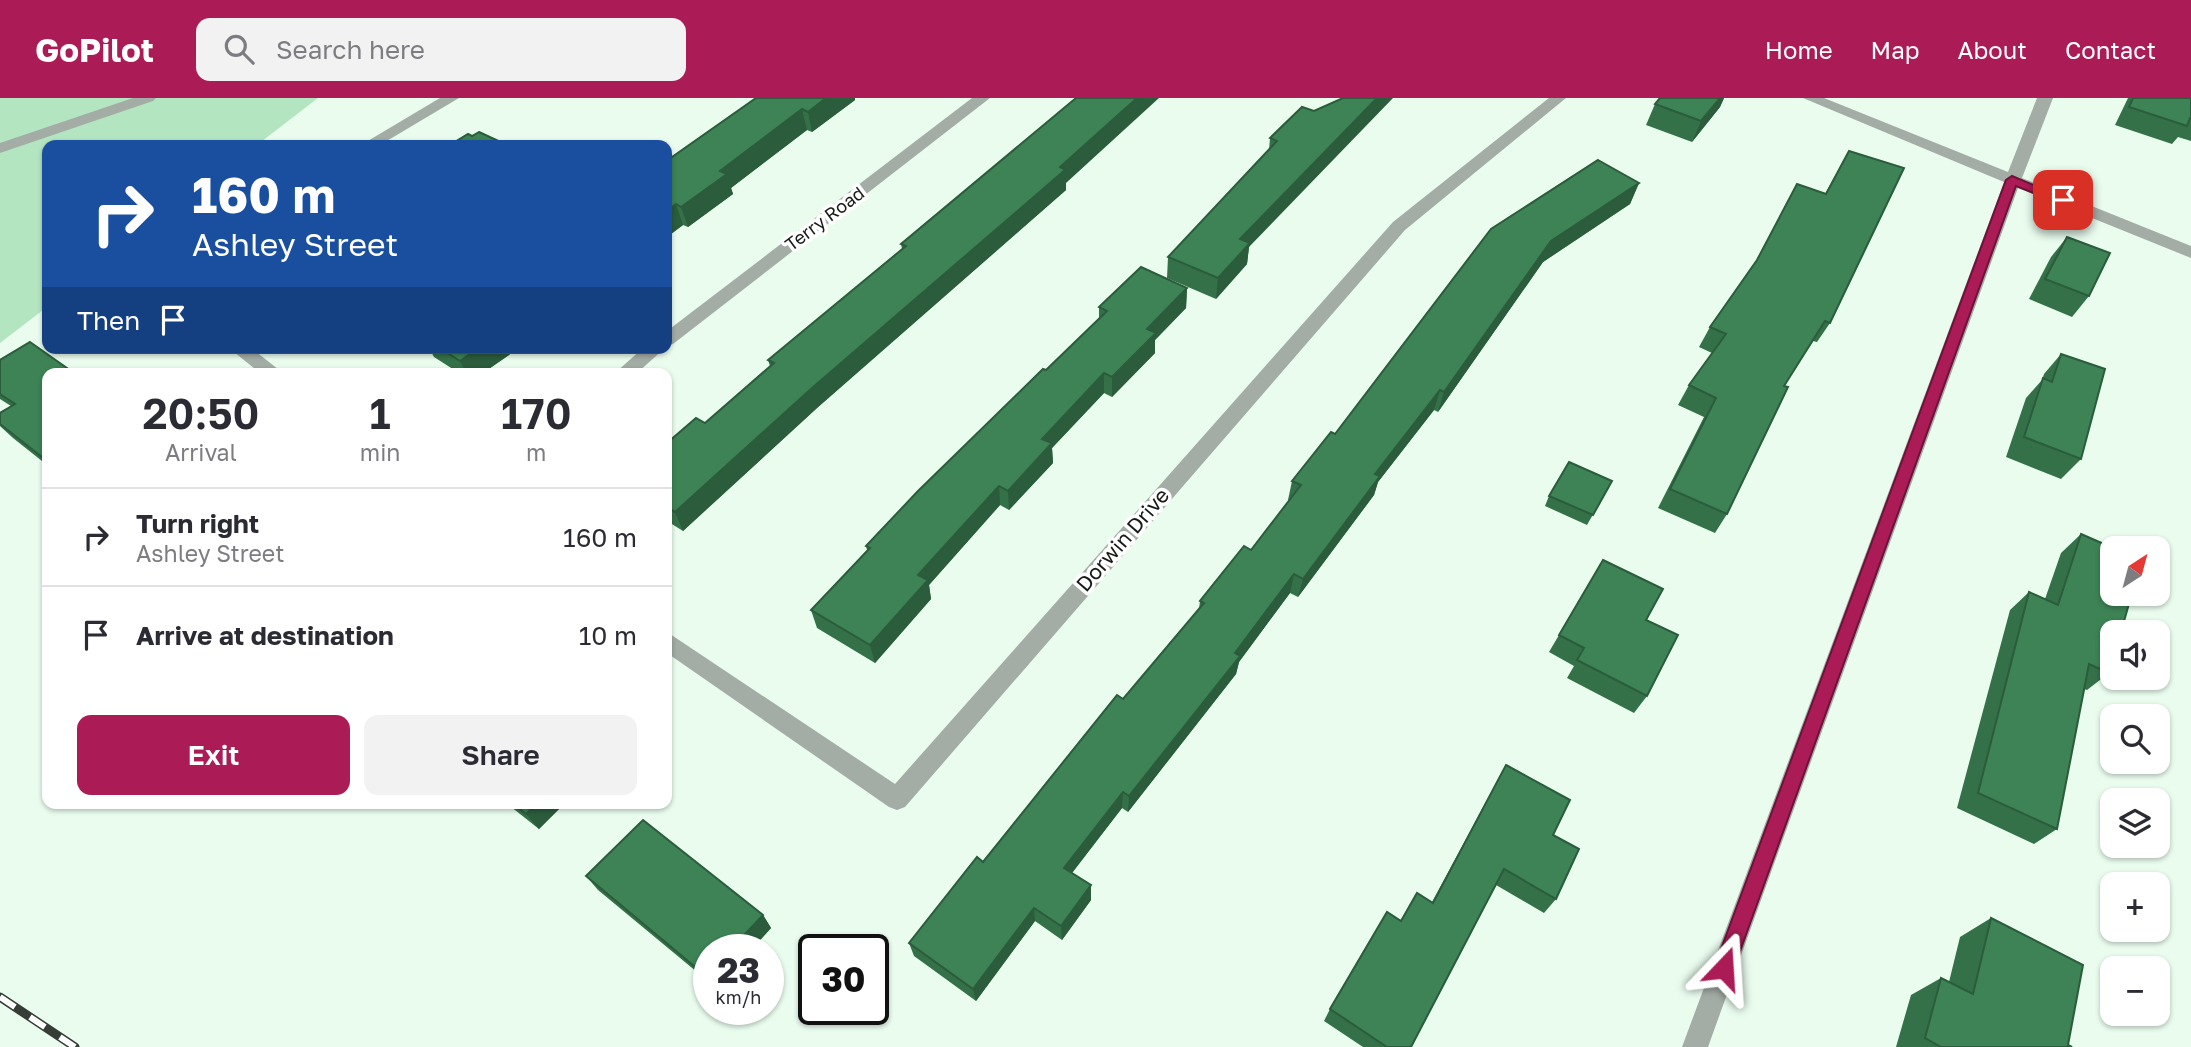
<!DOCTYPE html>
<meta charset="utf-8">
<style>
:root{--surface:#fff;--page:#f2f2f3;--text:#2b2b33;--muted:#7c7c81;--line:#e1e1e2;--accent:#ab1c57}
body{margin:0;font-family:"Golos Text",sans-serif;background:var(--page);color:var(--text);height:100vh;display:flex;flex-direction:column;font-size:26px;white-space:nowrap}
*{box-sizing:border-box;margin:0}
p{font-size:23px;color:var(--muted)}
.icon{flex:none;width:38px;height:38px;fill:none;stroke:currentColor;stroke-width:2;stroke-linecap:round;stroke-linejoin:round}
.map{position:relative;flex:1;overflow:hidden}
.sheet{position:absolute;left:42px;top:270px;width:630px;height:441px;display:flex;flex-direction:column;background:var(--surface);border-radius:14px;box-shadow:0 2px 5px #0004}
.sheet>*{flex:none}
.hud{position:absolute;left:42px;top:42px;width:630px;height:214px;border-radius:14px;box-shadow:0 2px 5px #0004;background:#1a4fa0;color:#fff;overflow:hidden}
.needle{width:46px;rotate:36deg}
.controls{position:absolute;left:2100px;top:438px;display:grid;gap:14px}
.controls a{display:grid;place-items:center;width:70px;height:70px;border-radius:14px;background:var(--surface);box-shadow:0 2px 5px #0004;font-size:35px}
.speed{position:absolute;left:693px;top:836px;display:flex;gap:14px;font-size:35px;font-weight:700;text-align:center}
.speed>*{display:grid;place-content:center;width:91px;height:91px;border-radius:50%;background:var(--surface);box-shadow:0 2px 5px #0004;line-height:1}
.speed small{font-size:18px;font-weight:400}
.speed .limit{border:4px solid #111;border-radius:10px;background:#fff;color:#111}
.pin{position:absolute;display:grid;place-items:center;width:60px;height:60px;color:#fff;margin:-30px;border-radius:14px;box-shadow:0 4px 10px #0006}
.me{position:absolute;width:77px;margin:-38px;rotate:20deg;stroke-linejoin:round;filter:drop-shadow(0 0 5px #0008)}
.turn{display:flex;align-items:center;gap:24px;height:147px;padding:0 35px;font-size:32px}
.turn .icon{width:91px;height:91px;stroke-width:2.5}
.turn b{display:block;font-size:49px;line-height:60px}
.then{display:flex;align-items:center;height:66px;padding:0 35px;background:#0003;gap:14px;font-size:26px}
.eta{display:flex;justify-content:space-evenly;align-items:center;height:119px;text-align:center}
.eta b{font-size:42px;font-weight:600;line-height:49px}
.cta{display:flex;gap:14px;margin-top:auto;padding:14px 35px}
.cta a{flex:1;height:80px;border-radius:14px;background:var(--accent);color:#fff;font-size:28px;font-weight:600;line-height:80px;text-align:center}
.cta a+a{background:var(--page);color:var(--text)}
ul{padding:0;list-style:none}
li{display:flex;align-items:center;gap:21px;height:98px;padding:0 35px;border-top:2px solid var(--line)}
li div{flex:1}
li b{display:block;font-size:26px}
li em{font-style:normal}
header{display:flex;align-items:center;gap:42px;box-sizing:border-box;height:98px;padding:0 35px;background:var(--accent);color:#fff}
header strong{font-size:33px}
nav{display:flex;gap:38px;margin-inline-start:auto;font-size:24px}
.search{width:490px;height:63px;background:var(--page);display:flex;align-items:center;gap:18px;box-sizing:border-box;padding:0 24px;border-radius:14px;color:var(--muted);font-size:26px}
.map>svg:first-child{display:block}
.green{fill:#b4e5c1}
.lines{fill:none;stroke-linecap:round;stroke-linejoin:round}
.service{fill:#a4aca6;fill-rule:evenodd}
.minor{fill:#a4aca6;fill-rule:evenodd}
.rail-casing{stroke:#353d36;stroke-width:9}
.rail{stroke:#fff;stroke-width:6;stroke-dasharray:18;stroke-linecap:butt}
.wall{fill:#347149}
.shaded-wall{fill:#2b5c3c}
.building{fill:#3d8355;stroke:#2b5c3c;stroke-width:2}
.route{fill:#ab1c57;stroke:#6f1239;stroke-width:2}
.labels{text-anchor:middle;stroke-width:7;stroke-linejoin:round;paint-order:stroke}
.far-street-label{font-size:18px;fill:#151b16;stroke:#fff}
.street-label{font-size:21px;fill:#151b16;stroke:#fff}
</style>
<header>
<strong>GoPilot</strong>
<div class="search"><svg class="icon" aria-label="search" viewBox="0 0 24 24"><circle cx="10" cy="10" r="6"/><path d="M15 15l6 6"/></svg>Search here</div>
<nav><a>Home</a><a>Map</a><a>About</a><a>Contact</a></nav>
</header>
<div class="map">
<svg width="2191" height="949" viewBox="0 0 2191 949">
<rect width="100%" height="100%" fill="#e9fcee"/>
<!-- green -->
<polygon class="green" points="0,0 318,0 257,47 47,47 47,209 0,245"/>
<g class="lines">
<!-- service -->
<polygon class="service" points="133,0 156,0 153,3 0,55 0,45"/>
<!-- minor -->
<g class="minor">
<polygon points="440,0 459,0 380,47 361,47"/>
<polygon points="972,0 990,0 673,246 667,248 667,233"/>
<polygon points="1549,0 1566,0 1405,132 905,709 897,712 889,709 667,555 667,534 895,686 1393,124"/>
<polygon points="1803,0 1824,0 2008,74 2037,0 2053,0 2022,80 2191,148 2191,160 2018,90 1708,949 1682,949 2004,84"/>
<polygon points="229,250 251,250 283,275 260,275"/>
<polygon points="643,250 665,250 637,275 615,275"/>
</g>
<!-- rail casing -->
<g class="rail-casing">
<polyline id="rail" points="0,899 75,949"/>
</g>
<!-- rail -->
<use href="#rail" class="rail"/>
</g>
<!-- wall -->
<g class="wall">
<polygon points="756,0 855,2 812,34 807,32 731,90 733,96 688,129 683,127 667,139 672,59"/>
<polygon points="1660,0 1724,0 1720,9 1692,44 1646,27 1655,6"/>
<polygon points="2128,0 2191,0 2191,43 2178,39 2172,46 2115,27"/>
<polygon points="1302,9 1249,149 1247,166 1216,201 1167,180 1168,159 1269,52 1270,40"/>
<polygon points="1849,53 1830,225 1817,244 1813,243 1784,288 1727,416 1715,435 1658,410 1704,319 1678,307 1689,287 1712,255 1699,249 1710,229 1825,96"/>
<polygon points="1066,85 1066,92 817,310 683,433 667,423 667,345 705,325 770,268 768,262 902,151 901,146"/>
<polygon points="1639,85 1630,106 1543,164 1438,314 1434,312 1378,384 1374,397 1298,499 1290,495 1239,564 1236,576 1128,714 1122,710 1072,775 1091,787 1091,802 1062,842 1035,823 976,903 914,858 909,845 983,764 1123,601 1199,511 1200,503 1251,452 1289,403 1288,402 1292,383 1335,336 1491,131"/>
<polygon points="2067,139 2089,198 2072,219 2029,201 2051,159"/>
<polygon points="1187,190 1186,210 1155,242 1155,255 1112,299 1104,295 1052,350 1053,365 1009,412 1000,407 929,487 931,501 875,565 817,530 811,512 867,452 866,448 1099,221 1099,209"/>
<polygon points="429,250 515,250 516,252 483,275 459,275 434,259"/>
<polygon points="2061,256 2081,361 2061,381 2006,359 2026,300 2042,282 2044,276"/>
<polygon points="0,262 47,275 47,367 13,340 0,328 0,315 11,308 0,301"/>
<polygon points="1612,383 1587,427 1545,408 1549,398"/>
<polygon points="2081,436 2109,575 2087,592 2084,591 2057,731 2034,746 1957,710 2010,512 2029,494 2045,501 2061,455"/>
<polygon points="1646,522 1647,598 1634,615 1567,580 1574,568 1549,554 1559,537"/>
<polygon points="1506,667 1553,737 1556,801 1544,815 1496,787 1411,949 1363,949 1324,923 1330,911 1432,804"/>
<polygon points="506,705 565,705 539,731"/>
<polygon points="586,778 763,817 771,830 751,852 709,852 709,884 598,792"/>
<polygon points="1991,820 2068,947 2072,949 1896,949 1911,897 1941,880 1949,884 1960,839"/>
</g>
<!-- shaded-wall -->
<g class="shaded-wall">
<polygon points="826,0 855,0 855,2 812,34 808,14"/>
<polygon points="1137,0 1159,0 1066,85 1066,92 817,310 683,433 675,414 812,290"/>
<polygon points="1377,0 1393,0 1249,149 1247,166 1216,201 1218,180 1240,141"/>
<polygon points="1720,0 1724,0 1720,9 1692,44 1701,23"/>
<polygon points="802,11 807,32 731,90 733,96 688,129 681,109 720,73"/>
<polygon points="1639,85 1630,106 1543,164 1438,314 1444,294 1551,143"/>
<polygon points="676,106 683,127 667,139 667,113"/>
<polygon points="1187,190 1186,210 1155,242 1155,255 1112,299 1112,279 1147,231"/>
<polygon points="478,250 515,250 516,252 483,275 466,275 460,263"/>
<polygon points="1104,275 1104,295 1052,350 1053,365 1009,412 1008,393 1042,341"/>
<polygon points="1440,292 1434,312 1378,384 1374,397 1298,499 1303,481 1375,376"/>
<polygon points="999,388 1000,407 929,487 931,501 875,565 870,547 918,477"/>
<polygon points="1294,476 1290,495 1239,564 1236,576 1128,714 1129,698"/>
<polygon points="1123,694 1122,710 1065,784 1064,770"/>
<polygon points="537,705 565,705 539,731 526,716"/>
<polygon points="1091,787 1091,802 1062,842 1061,828"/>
<polygon points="1034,810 1035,823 976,903 973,891"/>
<polygon points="763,817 771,830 751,852 730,852"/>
</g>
<!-- building -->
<g class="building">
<polygon points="756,0 826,0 808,14 802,11 720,73 727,76 681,109 676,106 667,113 667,56 672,59"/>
<polygon points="1076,0 1137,0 1060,69 1065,72 812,290 675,414 667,409 667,345 696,320 705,325 774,265 768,262 906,148 901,146"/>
<polygon points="1343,0 1377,0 1240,141 1250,145 1218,180 1168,159 1277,43 1270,40 1302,9 1314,13"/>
<polygon points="1660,0 1720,0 1701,23 1655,6"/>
<polygon points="2133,0 2191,0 2191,20 2190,20 2187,28 2129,9"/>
<polygon points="479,34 507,47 450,47 468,36 472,38"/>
<polygon points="1849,53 1904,70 1830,225 1825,223 1784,288 1788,289 1727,416 1670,391 1716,300 1689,287 1726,236 1710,229 1757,162 1797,86 1826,96"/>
<polygon points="1598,62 1639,85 1551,143 1444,294 1440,292 1375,376 1380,378 1303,481 1294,476 1235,555 1240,558 1129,698 1123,694 1064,770 1091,787 1061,828 1034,810 973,891 909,845 977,759 983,764 1117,597 1123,601 1204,505 1200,503 1244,448 1251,452 1301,387 1292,383 1331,334 1335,336 1491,131"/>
<polygon points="2067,139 2110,155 2089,198 2045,181"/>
<polygon points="1141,169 1187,190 1147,231 1156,235 1112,279 1104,275 1042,341 1052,345 1008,393 999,388 918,477 928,482 870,547 811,512 870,450 866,448 918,393 1043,271 1046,272 1107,213 1099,209"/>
<polygon points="30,244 74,275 47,275 47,363 0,326 0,315 15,306 0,296 0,262"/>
<polygon points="440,250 478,250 460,263"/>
<polygon points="2061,256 2105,271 2081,361 2024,339 2043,280 2052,284"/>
<polygon points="1569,364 1612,383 1593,417 1549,398"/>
<polygon points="2081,436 2113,450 2112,450 2112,495 2132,495 2121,534 2112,534 2112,564 2109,575 2089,566 2057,731 1978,695 2029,494 2058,507"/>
<polygon points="1603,462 1663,491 1646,522 1678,537 1647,598 1577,562 1584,550 1559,537"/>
<polygon points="1506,667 1570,702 1553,737 1579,751 1556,801 1504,771 1411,949 1387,949 1330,911 1387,814 1401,823 1417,795 1433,805"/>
<polygon points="512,705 537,705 526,716"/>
<polygon points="643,722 763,817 730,852 709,852 709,876 706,878 586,778"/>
<polygon points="1991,820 2083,867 2068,947 2072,949 1941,949 1925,940 1941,880 1973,896"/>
</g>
<!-- route -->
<polygon class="route" points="2012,78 2069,102 2068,105 2059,105 2016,88 1734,870 1731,877 1724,880 1717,877 1714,870 2006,82"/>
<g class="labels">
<!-- far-street labels -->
<g class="far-street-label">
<text transform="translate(825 121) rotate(-37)" y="6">Terry Road</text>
</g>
<!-- street labels -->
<g class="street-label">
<text transform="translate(1123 442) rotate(-49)" y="7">Dorwin Drive</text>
</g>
</g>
</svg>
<div class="controls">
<a><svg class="needle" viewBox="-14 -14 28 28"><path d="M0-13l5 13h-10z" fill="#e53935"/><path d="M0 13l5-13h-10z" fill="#7c7c81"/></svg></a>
<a><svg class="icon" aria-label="sound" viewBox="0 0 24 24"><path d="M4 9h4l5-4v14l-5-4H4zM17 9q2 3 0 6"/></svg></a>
<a><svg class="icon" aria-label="search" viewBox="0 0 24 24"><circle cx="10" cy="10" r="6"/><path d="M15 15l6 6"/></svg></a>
<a><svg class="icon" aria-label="layers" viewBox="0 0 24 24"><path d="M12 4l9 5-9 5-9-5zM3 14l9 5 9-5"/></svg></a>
<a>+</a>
<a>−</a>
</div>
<div class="speed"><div>23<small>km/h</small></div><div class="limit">30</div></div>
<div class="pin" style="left:2063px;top:102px;background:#d93025"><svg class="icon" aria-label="arrive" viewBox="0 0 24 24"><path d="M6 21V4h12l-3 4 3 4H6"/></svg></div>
<svg class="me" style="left:1724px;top:870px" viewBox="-20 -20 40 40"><path d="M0-17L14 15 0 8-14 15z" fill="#ab1c57" stroke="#fff" stroke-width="4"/></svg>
<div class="hud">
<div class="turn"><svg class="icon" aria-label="right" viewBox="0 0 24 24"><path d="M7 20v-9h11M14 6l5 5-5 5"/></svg><div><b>160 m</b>Ashley Street</div></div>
<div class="then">Then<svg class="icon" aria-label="arrive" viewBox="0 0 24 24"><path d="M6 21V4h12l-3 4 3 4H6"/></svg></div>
</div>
<section class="sheet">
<div class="eta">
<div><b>20:50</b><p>Arrival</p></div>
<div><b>1</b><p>min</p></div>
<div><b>170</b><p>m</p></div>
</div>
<ul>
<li><svg class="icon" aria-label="right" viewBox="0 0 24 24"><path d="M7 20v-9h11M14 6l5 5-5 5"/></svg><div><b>Turn right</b><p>Ashley Street</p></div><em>160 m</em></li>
<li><svg class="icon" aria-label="arrive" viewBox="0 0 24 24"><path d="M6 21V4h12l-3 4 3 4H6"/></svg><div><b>Arrive at destination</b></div><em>10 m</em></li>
</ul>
<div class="cta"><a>Exit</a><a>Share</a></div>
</section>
</div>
